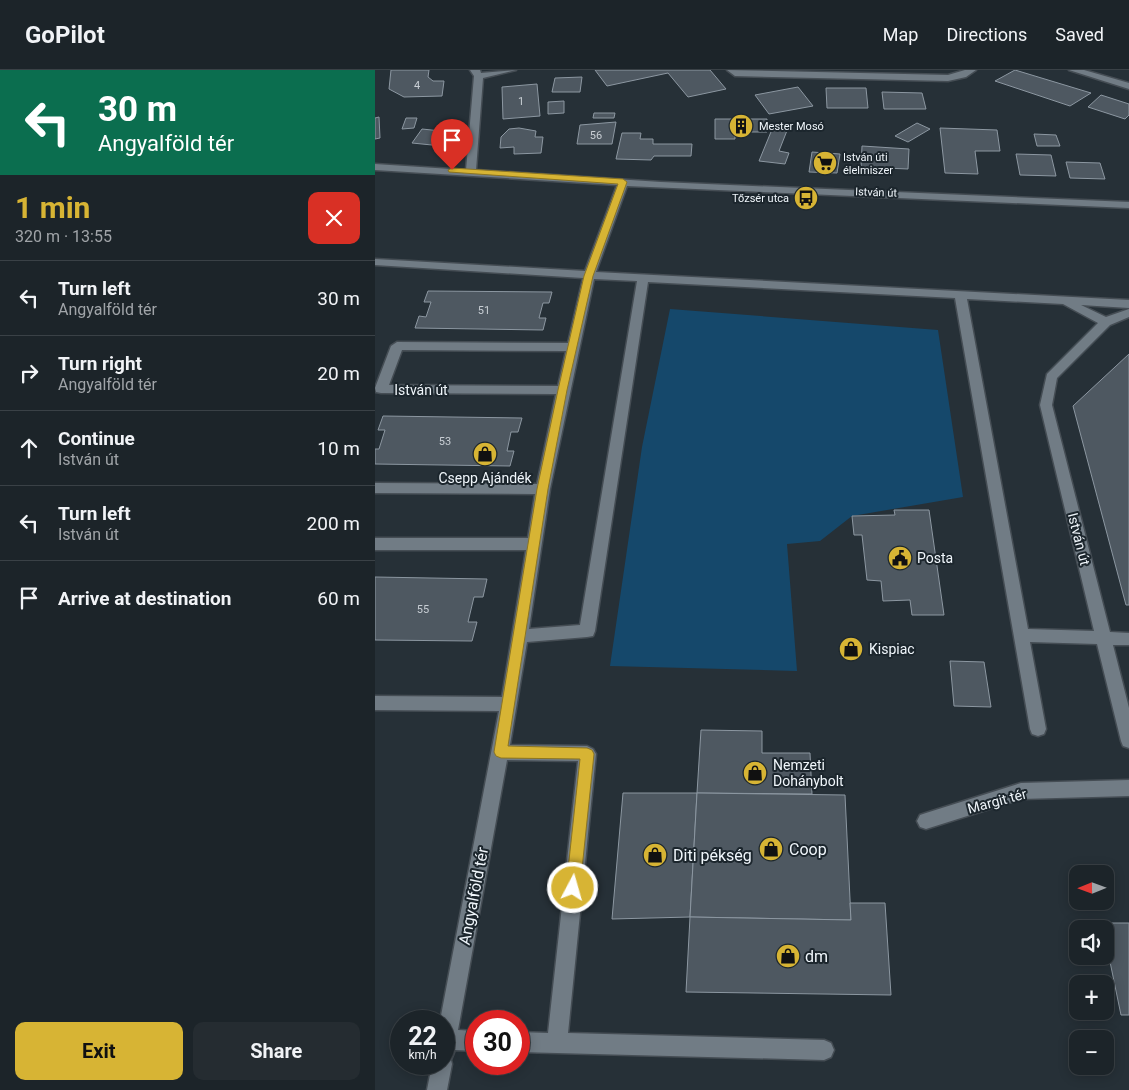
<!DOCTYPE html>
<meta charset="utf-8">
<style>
:root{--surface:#1c2429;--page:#252c31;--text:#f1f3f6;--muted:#a0a4a8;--line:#3a4146;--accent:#d7b434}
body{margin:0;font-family:Roboto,sans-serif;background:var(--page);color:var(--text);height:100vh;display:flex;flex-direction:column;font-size:19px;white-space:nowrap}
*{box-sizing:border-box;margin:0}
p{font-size:16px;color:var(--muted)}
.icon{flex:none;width:28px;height:28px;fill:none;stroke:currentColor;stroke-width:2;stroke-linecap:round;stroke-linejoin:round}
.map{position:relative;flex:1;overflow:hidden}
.details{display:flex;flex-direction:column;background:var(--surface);width:375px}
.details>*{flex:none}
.banner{background:#0b6e4f;color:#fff;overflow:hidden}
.needle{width:32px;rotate:269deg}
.controls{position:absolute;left:694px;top:795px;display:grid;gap:10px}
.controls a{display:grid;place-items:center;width:45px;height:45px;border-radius:10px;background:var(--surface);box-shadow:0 2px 12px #0003,0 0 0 1px var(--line);font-size:25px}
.speed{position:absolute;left:15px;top:940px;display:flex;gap:10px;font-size:25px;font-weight:700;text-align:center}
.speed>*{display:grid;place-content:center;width:65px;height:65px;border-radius:50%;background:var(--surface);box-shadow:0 2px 12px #0003,0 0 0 1px var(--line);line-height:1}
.speed small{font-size:12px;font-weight:400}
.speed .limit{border:8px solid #d22;background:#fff;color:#111}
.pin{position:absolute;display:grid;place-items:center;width:42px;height:42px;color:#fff;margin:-51px -21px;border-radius:50% 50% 50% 0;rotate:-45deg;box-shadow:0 0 5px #0007}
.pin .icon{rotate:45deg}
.me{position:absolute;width:55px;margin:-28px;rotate:6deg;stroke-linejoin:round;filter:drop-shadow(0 0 4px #0008)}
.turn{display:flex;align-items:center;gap:18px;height:105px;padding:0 15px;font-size:22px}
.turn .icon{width:65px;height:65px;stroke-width:2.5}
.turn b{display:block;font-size:35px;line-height:42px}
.round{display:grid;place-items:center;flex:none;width:52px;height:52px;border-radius:10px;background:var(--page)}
.overview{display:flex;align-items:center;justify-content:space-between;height:85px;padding:0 15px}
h1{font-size:30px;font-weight:700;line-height:38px;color:var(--accent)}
.primary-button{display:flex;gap:10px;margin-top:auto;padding:10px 15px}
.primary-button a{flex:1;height:58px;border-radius:10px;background:var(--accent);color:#111;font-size:20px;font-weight:700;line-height:58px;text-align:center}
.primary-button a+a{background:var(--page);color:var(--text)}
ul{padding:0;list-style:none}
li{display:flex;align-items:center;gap:15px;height:75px;padding:0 15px;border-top:1px solid var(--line)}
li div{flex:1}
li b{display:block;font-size:19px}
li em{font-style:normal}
header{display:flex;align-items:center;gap:30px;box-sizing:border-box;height:70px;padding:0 25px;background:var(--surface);border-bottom:1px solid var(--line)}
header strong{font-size:24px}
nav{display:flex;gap:28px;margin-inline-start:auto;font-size:18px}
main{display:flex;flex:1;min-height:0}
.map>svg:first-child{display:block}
.green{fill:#15486b}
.building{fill:#4e5861;stroke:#8c97a1}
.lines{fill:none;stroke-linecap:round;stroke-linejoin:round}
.minor-casing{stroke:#454d54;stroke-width:3}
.minor{fill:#717c85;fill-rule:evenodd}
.route{fill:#d7b434;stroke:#8c7522}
.labels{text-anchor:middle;stroke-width:4;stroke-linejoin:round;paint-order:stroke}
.number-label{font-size:11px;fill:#c8ced4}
.far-poi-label{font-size:11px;fill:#f0f6fb;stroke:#1c262d;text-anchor:start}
.far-street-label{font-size:11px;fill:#f0f6fb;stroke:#1c262d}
.street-label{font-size:14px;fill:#f0f6fb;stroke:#1c262d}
.poi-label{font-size:14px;fill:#f0f6fb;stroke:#1c262d;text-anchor:start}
.near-poi-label{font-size:16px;fill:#f0f6fb;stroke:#1c262d;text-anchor:start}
.near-street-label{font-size:16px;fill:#f0f6fb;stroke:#1c262d}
</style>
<header>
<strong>GoPilot</strong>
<nav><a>Map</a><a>Directions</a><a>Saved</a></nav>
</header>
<main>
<section class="details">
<div class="banner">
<div class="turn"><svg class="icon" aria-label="left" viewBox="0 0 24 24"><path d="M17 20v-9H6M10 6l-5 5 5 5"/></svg><div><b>30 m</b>Angyalföld tér</div></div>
</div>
<div class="overview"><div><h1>1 min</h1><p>320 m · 13:55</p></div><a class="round" style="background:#d93025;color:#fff"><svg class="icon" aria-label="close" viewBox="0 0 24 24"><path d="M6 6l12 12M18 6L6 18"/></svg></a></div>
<ul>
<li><svg class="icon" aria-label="left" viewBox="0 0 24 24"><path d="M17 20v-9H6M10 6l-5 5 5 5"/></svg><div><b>Turn left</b><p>Angyalföld tér</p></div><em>30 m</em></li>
<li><svg class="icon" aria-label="right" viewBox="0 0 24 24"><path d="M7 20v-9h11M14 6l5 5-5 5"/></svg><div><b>Turn right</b><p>Angyalföld tér</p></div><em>20 m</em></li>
<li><svg class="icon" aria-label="ahead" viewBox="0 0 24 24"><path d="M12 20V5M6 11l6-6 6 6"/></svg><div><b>Continue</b><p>István út</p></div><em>10 m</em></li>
<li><svg class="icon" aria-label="left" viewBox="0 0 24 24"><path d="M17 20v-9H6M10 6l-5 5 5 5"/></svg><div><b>Turn left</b><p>István út</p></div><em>200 m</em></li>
<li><svg class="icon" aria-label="arrive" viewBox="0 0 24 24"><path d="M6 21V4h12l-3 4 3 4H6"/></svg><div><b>Arrive at destination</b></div><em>60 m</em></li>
</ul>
<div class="primary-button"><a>Exit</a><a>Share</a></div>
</section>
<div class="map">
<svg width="754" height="1020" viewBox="0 0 754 1020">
<rect width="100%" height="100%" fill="#263037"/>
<!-- green -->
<polygon class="green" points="295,239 563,260 588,427 477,446 445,471 412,474 422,601 235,596 267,377"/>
<!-- building -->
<g class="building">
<polygon points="16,0 54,0 53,7 58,11 69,11 67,26 29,27 14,19"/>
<polygon points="220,0 335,0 351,19 313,27 293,3 232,16"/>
<polygon points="640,0 716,23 695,36 620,11"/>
<polygon points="207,7 205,22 177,22 180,8"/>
<polygon points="162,14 165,46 128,49 127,17"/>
<polygon points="423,17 438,36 394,44 380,25"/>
<polygon points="451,18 491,18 493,38 452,38"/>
<polygon points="507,22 547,23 551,39 509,39"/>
<polygon points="726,25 754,34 754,45 750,49 713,37"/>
<polygon points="189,31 189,43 173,44 173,32"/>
<polygon points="219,43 240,43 239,48 218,48"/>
<polygon points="4,47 5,68 0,69 0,48"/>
<polygon points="31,48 42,48 39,58 27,59"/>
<polygon points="340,49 392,49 392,62 360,62 360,69 340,69"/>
<polygon points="241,52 237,74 202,74 205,55"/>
<polygon points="542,53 555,59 533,72 520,66"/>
<polygon points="398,57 413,58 404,81 414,83 410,94 384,91"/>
<polygon points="144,58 161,61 160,67 168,67 166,83 139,84 139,77 125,78 126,67 134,59"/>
<polygon points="565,58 622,60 625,81 600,81 603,104 570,103"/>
<polygon points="47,59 76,62 67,76 37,73"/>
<polygon points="247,63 266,63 265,69 278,69 278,74 317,74 316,86 279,86 276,90 241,89"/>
<polygon points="659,64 681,65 685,76 662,76"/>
<polygon points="487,76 534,79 533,99 486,97"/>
<polygon points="437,82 465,84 462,103 434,102"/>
<polygon points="641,84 676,85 681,106 645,105"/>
<polygon points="691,92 725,93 730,109 695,108"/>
<polygon points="53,221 177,222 174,233 168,233 164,248 171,248 168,260 40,258 44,246 51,247 56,232 49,232"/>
<polygon points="754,284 754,535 751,535 698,336"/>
<polygon points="8,346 147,348 143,362 136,362 132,381 139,381 135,396 0,394 0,379 4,379 10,360 3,360"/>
<polygon points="519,440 554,440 569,545 537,545 535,530 508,531 506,511 492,510 487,465 479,465 477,446 520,445"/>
<polygon points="0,507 112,509 108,527 99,527 93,552 102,552 97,571 0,570"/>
<polygon points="575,591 609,592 616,637 579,636"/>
<polygon points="326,660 387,661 387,683 435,683 437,724 322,723"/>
<polygon points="248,723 322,723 315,847 237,849"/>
<polygon points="322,723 470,725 476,850 315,847"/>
<polygon points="475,833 510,833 516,925 311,922 315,847 476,850"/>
<polygon points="727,853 754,853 754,945 746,945"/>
</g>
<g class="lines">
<!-- minor casing -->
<g class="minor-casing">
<g id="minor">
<path d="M95,0H105L106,3L141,0L108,8L101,100L286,112L754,132V138L252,116L221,202L754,230V238L706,235L731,247L754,239V247L735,255L682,308L677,335L735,562L754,563V575H738L754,638V678L748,676L746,671L722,574L655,572L671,659L669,664L663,666L657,664L655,659L580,228L273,212L220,561L218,566L212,567L152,572L135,675L212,676L218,679L221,684L193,963L449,970L456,973L459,980L456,987L449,990L144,982V962L173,963L203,691L132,690L83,960L101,961V981L80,980L76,990L77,994L72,1020H52L57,994H69V951H65L124,641L0,640V626L127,627L151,480H0V468H153L160,424L0,423V413L162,414L181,324L6,323L1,322L0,318L16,276L22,272L193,273L208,208L0,195V189L210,201L242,115L0,100V94L91,100L99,6ZM219,209L262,211L205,555L154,559L175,419ZM592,229L688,234L723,253L672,304L665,335L719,561L653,559ZM27,280L191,281L183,316L14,315Z"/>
<polygon points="352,0 573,5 590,0 601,0 591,7 573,11 360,6"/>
<polygon points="694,0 709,0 754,13 754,19"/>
<polygon points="754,710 754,726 646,729 551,759 545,757 542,751 545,745 551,743 646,713"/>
</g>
</g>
<!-- minor -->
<use href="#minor" class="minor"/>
</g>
<!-- route -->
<polygon class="route" points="77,98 248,109 252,112 218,206 192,320 173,419 133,676 212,678 217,680 219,684 205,818 203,823 198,825 193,823 191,818 205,689 126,688 121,686 119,682 162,419 183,320 209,206 243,114 74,102 73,100"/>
<!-- icons -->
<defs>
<g id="building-disc" transform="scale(1.25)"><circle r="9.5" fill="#d7b434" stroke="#1c262d"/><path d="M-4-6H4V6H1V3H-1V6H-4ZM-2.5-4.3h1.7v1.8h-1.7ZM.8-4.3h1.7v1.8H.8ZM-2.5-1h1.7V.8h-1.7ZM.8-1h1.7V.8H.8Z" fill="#111"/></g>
<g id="supermarket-disc" transform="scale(1.25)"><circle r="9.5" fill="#d7b434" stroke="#1c262d"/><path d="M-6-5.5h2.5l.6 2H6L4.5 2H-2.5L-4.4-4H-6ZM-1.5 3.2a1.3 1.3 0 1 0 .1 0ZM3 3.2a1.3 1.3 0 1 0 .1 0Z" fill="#111"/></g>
<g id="bus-disc" transform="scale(1.25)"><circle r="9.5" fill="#d7b434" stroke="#1c262d"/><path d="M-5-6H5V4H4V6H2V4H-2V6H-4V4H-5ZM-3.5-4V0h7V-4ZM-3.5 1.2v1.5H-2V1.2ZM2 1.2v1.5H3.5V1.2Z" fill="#111"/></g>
<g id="shop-disc" transform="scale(1.25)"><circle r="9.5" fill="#d7b434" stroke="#1c262d"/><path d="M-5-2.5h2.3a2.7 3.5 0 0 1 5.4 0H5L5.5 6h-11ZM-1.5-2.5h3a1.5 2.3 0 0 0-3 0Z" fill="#111"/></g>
<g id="civic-disc" transform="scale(1.25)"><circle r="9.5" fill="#d7b434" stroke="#1c262d"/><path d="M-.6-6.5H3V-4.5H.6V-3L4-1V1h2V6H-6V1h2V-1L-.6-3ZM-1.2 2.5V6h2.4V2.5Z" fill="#111"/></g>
</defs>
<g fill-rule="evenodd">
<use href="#building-disc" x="366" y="56"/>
<use href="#supermarket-disc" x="450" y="93"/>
<use href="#bus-disc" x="431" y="128"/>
<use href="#shop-disc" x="110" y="384"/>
<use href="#civic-disc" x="525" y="488"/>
<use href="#shop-disc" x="476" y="579"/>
<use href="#shop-disc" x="380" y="703"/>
<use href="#shop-disc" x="396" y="779"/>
<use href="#shop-disc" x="280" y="785"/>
<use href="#shop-disc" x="413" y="886"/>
</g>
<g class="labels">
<!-- number labels -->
<g class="number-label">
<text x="42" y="19">4</text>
<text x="146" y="35">1</text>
<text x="221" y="69">56</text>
<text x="109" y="244">51</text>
<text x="70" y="375">53</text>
<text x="48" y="543">55</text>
</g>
<!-- far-poi labels -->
<g class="far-poi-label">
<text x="384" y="60">Mester Mosó</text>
<text x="468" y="91">István úti<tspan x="468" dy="13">élelmiszer</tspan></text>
<text x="414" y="132" text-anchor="end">Tőzsér utca</text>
</g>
<!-- far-street labels -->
<g class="far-street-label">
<text transform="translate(501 122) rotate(2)" y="4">István út</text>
</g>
<!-- street labels -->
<g class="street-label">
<text x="46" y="325">István út</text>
<text transform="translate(704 469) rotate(76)" y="5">István út</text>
<text transform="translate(622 731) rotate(-15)" y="5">Margit tér</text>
</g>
<!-- poi labels -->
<g class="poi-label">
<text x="110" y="413" text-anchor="middle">Csepp Ajándék</text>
<text x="542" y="493">Posta</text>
<text x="494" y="584">Kispiac</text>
<text x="398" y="700">Nemzeti<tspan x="398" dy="16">Dohánybolt</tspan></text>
</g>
<!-- near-poi labels -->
<g class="near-poi-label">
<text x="414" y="785">Coop</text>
<text x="298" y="791">Diti pékség</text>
<text x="430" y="892">dm</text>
</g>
<!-- near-street labels -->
<g class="near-street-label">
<text transform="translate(98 826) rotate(-79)" y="6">Angyalföld tér</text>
</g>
</g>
</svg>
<div class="controls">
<a><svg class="needle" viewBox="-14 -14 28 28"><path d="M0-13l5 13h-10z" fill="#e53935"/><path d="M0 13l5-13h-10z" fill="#a0a4a8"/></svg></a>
<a><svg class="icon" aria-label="sound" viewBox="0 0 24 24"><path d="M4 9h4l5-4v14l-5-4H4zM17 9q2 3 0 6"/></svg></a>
<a>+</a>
<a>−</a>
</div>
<div class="speed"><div>22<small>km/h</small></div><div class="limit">30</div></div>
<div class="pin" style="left:77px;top:100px;background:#d93025"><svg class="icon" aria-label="arrive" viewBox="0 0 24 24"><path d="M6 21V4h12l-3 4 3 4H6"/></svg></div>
<svg class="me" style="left:198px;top:818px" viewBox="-20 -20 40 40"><circle r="17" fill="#d7b434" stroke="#fff" stroke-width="3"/><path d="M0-11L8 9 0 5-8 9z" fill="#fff"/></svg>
</div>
</main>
